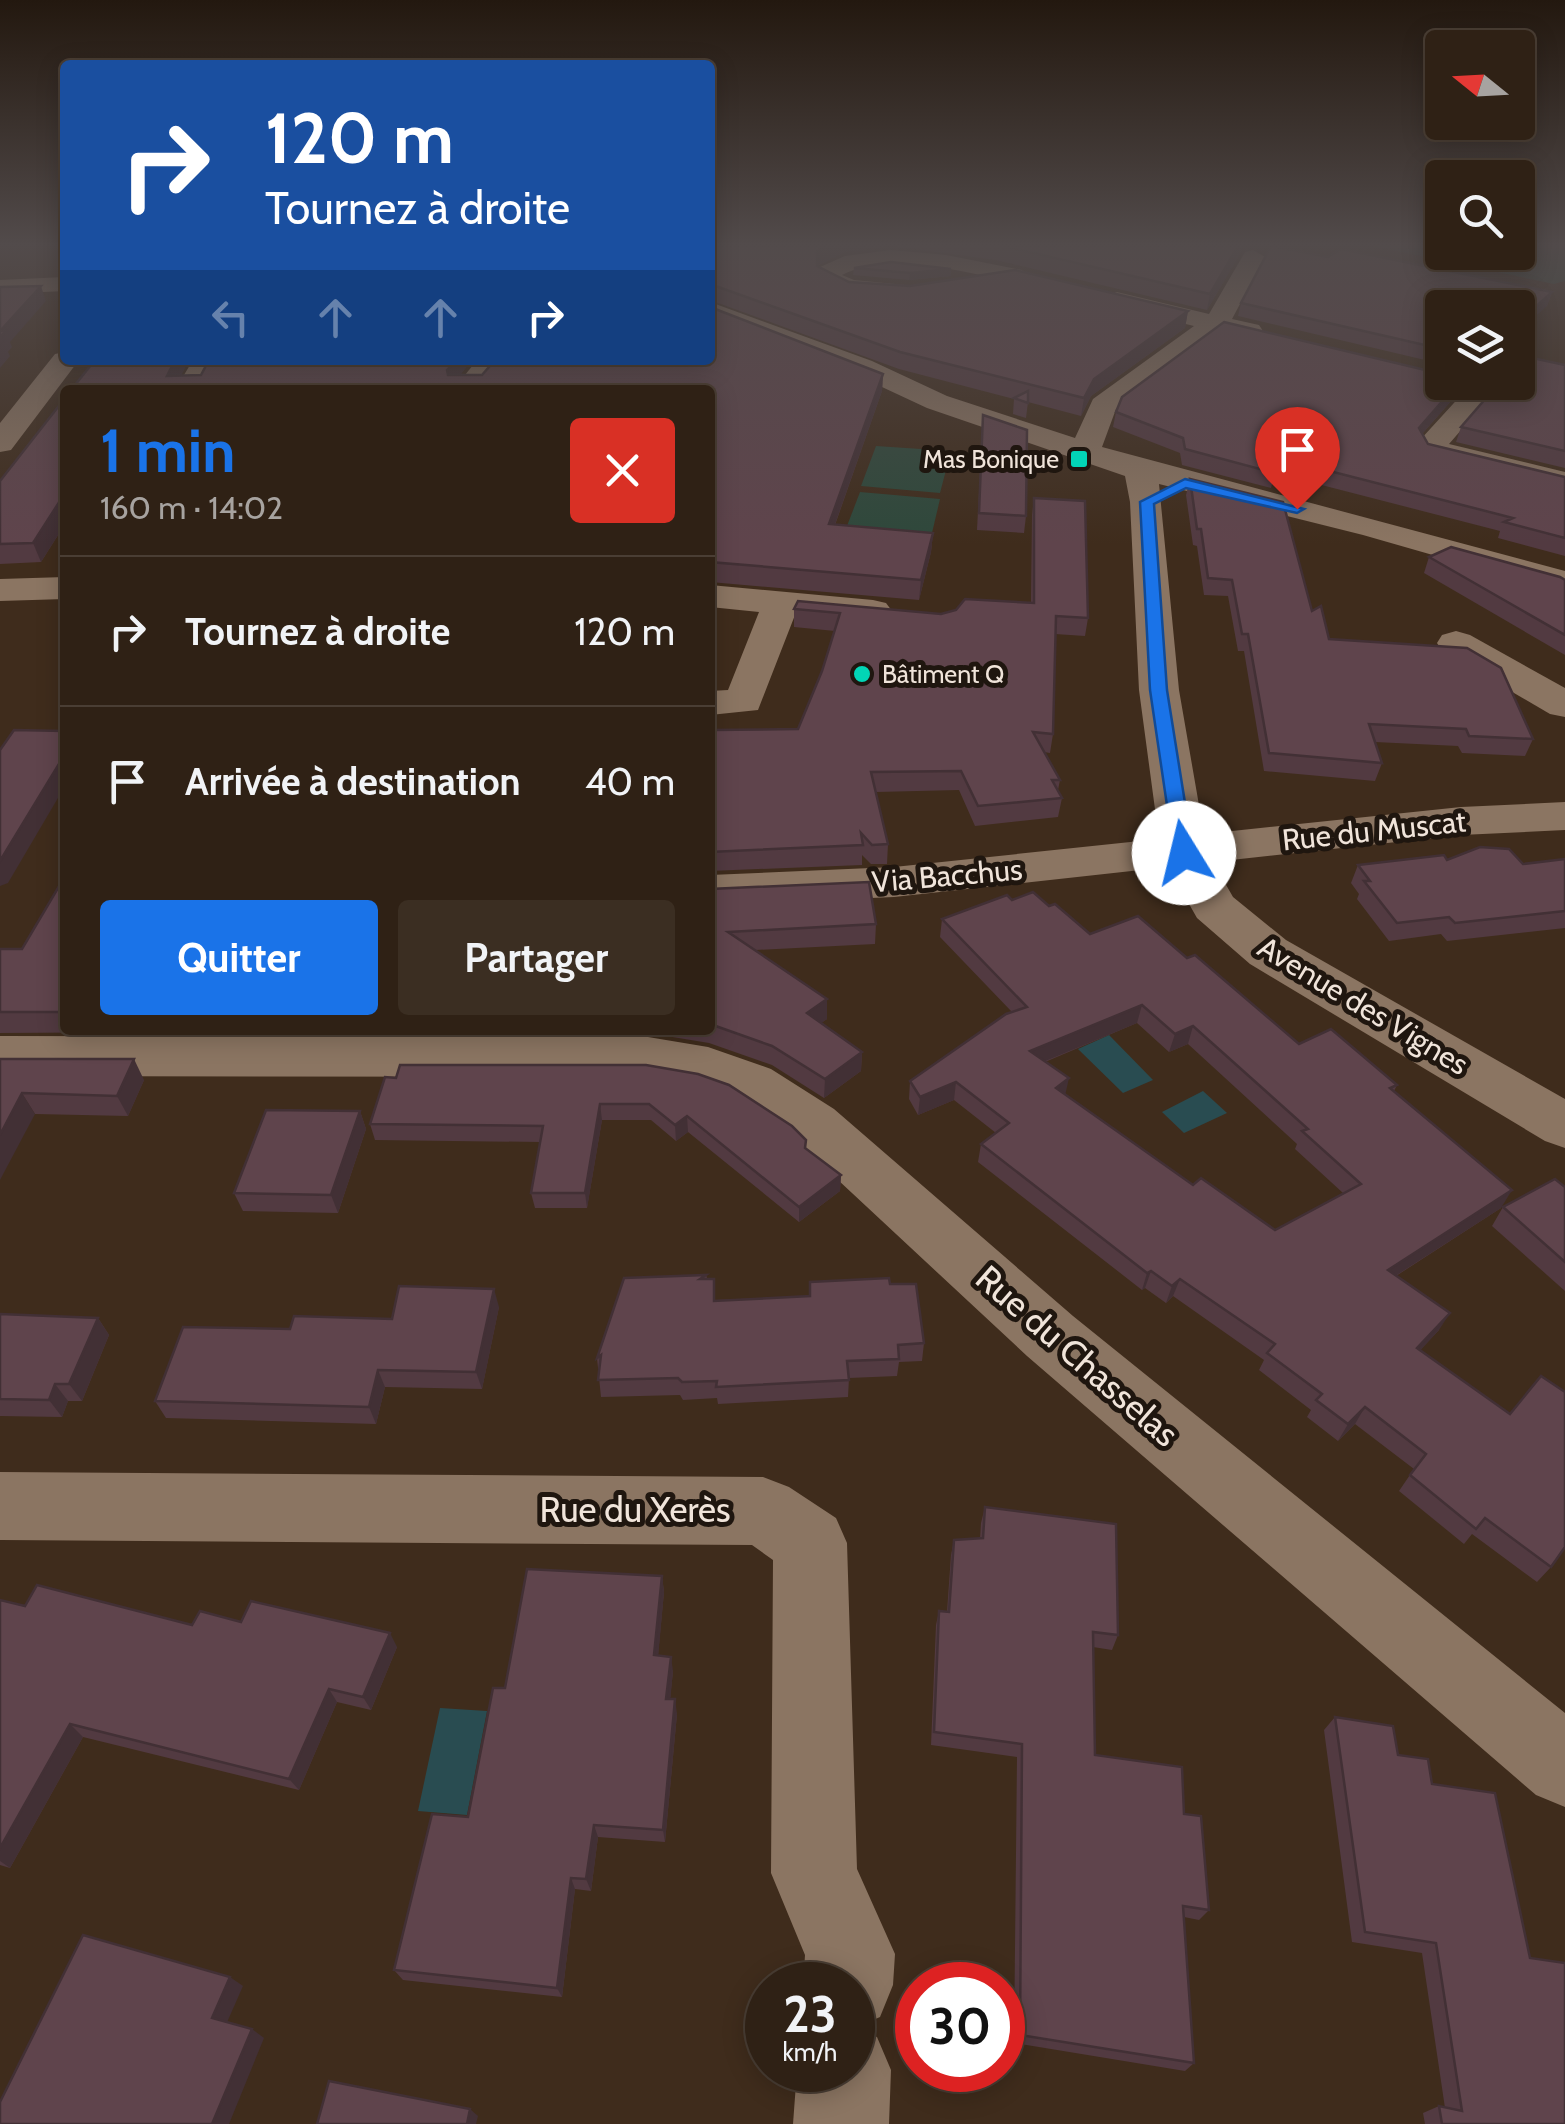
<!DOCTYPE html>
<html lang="fr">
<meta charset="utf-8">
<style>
:root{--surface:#2f2115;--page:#3b2e22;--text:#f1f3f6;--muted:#a7a3a0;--line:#4a3e34;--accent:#1a73e8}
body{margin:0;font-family:Cabin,sans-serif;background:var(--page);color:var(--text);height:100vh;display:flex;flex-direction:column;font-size:38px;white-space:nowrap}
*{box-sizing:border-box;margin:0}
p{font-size:32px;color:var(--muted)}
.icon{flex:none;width:55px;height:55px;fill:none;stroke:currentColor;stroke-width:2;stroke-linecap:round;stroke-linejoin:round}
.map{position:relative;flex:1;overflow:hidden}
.panel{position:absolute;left:60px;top:385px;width:655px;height:650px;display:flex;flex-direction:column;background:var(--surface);border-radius:10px;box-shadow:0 5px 25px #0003,0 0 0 2px var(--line)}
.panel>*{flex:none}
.banner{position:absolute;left:60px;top:60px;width:655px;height:305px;border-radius:10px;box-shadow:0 5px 25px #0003,0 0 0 2px var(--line);background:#1a4fa0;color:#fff;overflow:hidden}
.needle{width:65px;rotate:288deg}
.tools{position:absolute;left:1425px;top:30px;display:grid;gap:20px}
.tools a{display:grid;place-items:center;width:110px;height:110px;border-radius:10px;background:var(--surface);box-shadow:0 5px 25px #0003,0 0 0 2px var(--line);font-size:50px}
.speed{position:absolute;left:745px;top:1962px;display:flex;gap:20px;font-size:50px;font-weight:700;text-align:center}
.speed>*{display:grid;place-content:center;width:130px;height:130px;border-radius:50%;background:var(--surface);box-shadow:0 5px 25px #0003,0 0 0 2px var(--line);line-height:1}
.speed small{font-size:25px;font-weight:400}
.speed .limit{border:15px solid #d22;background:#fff;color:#111}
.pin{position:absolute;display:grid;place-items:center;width:85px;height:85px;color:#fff;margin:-102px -42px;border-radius:50% 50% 50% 0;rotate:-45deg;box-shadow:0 0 10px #0007}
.pin .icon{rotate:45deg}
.me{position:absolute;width:110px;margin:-55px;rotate:351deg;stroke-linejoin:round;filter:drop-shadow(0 0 8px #0008)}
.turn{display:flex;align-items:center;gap:35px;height:210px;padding:0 40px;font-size:45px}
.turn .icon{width:130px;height:130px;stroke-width:2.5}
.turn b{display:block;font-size:70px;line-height:85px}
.lanes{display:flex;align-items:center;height:95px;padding:0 40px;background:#0003;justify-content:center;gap:50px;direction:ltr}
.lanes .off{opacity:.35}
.round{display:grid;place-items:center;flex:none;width:105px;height:105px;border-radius:10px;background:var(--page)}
.overview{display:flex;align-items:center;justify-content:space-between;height:170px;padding:0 40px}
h1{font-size:60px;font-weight:800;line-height:75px;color:var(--accent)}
.action{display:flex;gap:20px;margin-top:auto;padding:20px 40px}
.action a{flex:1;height:115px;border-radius:10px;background:var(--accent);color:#fff;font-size:40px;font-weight:800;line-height:115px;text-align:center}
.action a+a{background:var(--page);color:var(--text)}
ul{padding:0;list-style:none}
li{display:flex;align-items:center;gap:30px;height:150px;padding:0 40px;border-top:2px solid var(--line)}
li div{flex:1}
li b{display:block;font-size:38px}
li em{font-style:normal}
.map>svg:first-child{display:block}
.green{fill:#2e483b}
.water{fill:#294c51}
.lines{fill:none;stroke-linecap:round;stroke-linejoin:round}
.minor{fill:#8b7562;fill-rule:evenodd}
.wall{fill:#523a41;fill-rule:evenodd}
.shaded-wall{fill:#423035}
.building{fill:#5f444c;stroke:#423035;stroke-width:2.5;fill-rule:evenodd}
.route{fill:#1a73e8;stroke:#114b97;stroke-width:2.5}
.poi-dot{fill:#02d5b6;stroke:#1f160f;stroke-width:4}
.labels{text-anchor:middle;stroke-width:10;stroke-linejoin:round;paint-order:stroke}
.far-poi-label{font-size:25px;fill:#f0e4da;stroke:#1f160f;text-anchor:end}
.street-label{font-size:30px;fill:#f0e4da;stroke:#1f160f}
.near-street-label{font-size:35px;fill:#f0e4da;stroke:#1f160f}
</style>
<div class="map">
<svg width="1565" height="2124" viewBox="0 0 1565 2124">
<rect width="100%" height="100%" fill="#3f2c1c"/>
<!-- green -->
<g class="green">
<polygon points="1373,246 1442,246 1442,252 1518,252 1518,246 1565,246 1565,281 1554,284"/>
<polygon points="876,446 951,451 940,493 861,486"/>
<polygon points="860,492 940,499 932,533 847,526"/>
</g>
<!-- water -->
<g class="water">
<polygon points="1109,1035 1153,1080 1123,1093 1078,1049"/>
<polygon points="1203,1091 1227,1113 1184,1133 1162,1112"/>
<polygon points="440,1708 487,1711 467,1815 418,1811"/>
</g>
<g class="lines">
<!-- minor -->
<g class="minor">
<path d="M891,250L946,255L1022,270L1025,275L1013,282C967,272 886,251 842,275L854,280L905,285L909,290L905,295L896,298L840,292L818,278L820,267L845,256Z"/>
<polygon points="1253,250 1265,257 1232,319 1259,325 1263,331 1259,337 1250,339 1220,332 1116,409 1102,447 1565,571 1565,593 1363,535 1159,484 1179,690 1204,834 1461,807 1565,802 1565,830 1461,835 1213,862 1233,897 1286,940 1565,1099 1565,1148 1545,1141 1250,964 1197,918 1168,867 894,897 710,905 710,875 894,867 1159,839 1139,690 1130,502 1125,476 927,408 852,373 710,319 710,302 872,361 947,396 1075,438 1093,399 1194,326 1108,305 1104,300 1108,295 1117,292 1209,314 1245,252"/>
<polygon points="65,277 65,291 0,294 0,280"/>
<polygon points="65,352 65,360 79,360 11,450 0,452 0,423 55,354"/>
<polygon points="193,360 221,360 203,390 175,390"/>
<polygon points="477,360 506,360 482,390 453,390"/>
<polygon points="1454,382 1488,382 1495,391 1449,444 1565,472 1565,492 1426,457 1417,445 1420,440 1464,392"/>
<polygon points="65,577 65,599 0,601 0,579"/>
<polygon points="710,585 873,600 886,603 892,611 886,619 873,622 795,615 758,710 710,715 710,691 728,690 759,612 710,607"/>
<polygon points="1456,631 1470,635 1565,688 1565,717 1550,714 1442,651 1437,643 1442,635"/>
<polygon points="0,1036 648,1037 708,1047 771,1069 834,1109 1073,1316 1565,1713 1565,1807 1536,1795 1027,1356 794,1139 731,1097 700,1086 648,1077 0,1076"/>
<polygon points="0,1472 763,1477 789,1487 836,1518 847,1543 857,1869 895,1954 893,1985 880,2017 855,2028 877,2037 891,2070 889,2124 793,2124 797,2070 852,2070 852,1985 803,1985 805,1955 771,1873 773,1560 752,1545 0,1540"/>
</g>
</g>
<!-- wall -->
<g class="wall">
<polygon points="710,246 845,252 817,266 849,282 1188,311 1185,328 1091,396 1081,416 1028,402 1026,418 1013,414 1014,399 899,369 710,300"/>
<polygon points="892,246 1242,246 1241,252 1207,310 996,260"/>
<polygon points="1328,257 1552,292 1547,306 1442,308 1442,364 1238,316 1241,303"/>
<polygon points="854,268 951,276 909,280 853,275"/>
<polygon points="95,360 189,360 181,375 201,375 209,360 472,360 460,375 883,374 882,391 835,525 933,533 931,552 919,600 710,582 710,390 71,390"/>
<polygon points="1565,365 1565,468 1456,442 1461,427 1495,388 1492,382 1518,382"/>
<polygon points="1459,392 1422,434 1428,444 1565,477 1565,556 1498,538 1500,531 1275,473 1271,488 1182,465 1180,453 1113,427 1116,412"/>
<polygon points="65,398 65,524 41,562 0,564 0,481"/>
<polygon points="983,415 1026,516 1024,533 977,530"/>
<polygon points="1190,479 1312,611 1329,639 1533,739 1525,756 1462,753 1458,746 1375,742 1382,763 1375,781 1264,771 1244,651 1238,651 1228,596 1204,595 1197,546 1193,545 1186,495"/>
<polygon points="1034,498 1088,618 1085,636 1055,634 1053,734 1050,753 1044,752 1060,780 1058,790 1062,798 1058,817 975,826 959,790 876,792 888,844 887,864 871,864 862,855 862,865 710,871 710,730 798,729 822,671 835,631 794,627 794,609 941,614 1031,603 1032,515"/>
<polygon points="1429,557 1565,580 1565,655 1424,573"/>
<polygon points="1565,859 1565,928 1447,941 1441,934 1389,941 1357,899 1359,894 1351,883 1358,865 1447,860 1523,864"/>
<polygon points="65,876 65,1030 166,1030 165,1032 0,1033 0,949 22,949"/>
<polygon points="710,889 876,924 875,944 755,950 827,1019 821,1023 862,1052 861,1071 824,1098 772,1065 709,1043 648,1033 481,1033 481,1030 710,1030"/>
<path d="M1012,900L1049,906L1090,934L1187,958L1299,1044L1397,1085L1394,1091L1501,1208L1396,1276L1439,1330L1420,1350L1551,1567L1537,1582L1472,1534L1464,1544L1399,1491L1414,1469L1355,1424L1338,1441L1307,1417L1311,1410L1259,1370L1264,1360L1173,1296L1166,1303L1145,1288L1142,1290L978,1162L981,1144L996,1133L954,1100L918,1115L909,1099L910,1081L1012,1012L940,937L942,919ZM1137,1023L1169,1052L1188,1044L1297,1144L1295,1149L1343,1193L1275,1230L1193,1185L1065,1094L1045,1062Z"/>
<polygon points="0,1059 144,1080 128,1116 35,1114"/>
<polygon points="646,1065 806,1149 841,1175 840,1191 799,1222 688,1132 676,1141 651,1120 602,1120 587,1208 535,1208 531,1193 540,1142 375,1140 370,1124"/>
<polygon points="360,1111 366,1129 338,1213 243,1211 234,1193"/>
<polygon points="1565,1187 1565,1291 1492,1226 1503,1207"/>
<polygon points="706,1275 715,1300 810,1296 890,1284 924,1343 922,1361 899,1362 897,1376 849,1378 848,1397 718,1404 717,1398 683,1400 680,1395 601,1397 597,1358"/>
<polygon points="499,1307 482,1389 385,1387 376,1424 166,1418 155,1401 290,1329"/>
<polygon points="0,1314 98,1318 109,1335 82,1401 68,1401 62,1417 0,1416"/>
<polygon points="985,1507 1118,1635 1112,1650 1093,1647 1095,1755 1184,1814 1209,1910 1199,1920 1184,1917 1194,2063 1185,2071 1014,2043 1017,1757 931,1745 936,1625 939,1611 947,1612 951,1555 954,1540 980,1539 981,1523"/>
<polygon points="662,1576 664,1592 658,1655 673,1671 670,1699 677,1714 665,1842 598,1837 591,1891 575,1889 562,1997 403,1980 394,1970 468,1817 505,1688"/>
<polygon points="0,1600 25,1606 192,1625 241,1622 397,1647 371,1710 337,1702 299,1790 83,1737 10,1868 0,1865"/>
<polygon points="1335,1717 1398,1755 1432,1784 1565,2124 1425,2124 1423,2113 1439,2106 1445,2108 1422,1953 1352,1942 1324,1730"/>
</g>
<!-- shaded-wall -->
<g class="shaded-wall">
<polygon points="826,246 891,246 845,252 816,266 817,251"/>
<polygon points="1238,246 1242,246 1241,252 1207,310 1210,294"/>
<polygon points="951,269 951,276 909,280 910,273"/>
<polygon points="41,286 46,301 10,342 12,347 8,352 10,356 0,368 0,331"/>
<polygon points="1552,292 1547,306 1518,332 1518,323"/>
<polygon points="1188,311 1185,328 1091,396 1081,416 1084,398 1094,379"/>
<polygon points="175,360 189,360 174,390 167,376"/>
<polygon points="456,360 472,360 450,388 447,370"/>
<polygon points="883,374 882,391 828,544 829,524"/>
<polygon points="1459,382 1462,382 1459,392 1414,443 1419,428"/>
<polygon points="65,493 65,524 41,562 33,543"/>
<polygon points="933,533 931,552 919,600 921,580"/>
<polygon points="65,754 65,786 8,883 0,886 0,861"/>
<polygon points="827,999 827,1019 807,1033 807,1013"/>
<polygon points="1142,1005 1137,1023 1026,1069 1030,1051"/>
<polygon points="1193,1026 1188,1044 1169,1052 1175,1034"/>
<polygon points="862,1052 861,1071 824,1098 825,1079"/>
<polygon points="134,1059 144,1080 128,1116 117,1096"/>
<polygon points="1069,1078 1065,1096 1056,1088"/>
<polygon points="956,1082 954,1100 918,1115 920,1097"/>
<polygon points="22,1093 35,1114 0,1180 0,1135"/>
<polygon points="600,1104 602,1120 587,1208 585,1193"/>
<polygon points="360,1111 366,1129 338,1213 331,1195"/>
<polygon points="687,1116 688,1132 676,1141 675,1125"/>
<polygon points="841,1175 840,1191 799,1222 799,1207"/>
<polygon points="1512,1190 1501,1208 1378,1287 1388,1270"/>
<polygon points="1151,1271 1145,1288 1142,1290 1147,1273"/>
<polygon points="1180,1279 1173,1296 1166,1303 1172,1286"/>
<polygon points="494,1289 499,1307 482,1389 476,1372"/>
<polygon points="1450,1313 1439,1330 1407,1365 1417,1348"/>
<polygon points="98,1318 109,1335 82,1401 69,1384"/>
<polygon points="378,1370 385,1387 376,1424 369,1407"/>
<polygon points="55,1384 68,1401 62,1417 49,1400"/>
<polygon points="1365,1407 1355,1424 1338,1441 1348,1424"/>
<polygon points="662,1576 664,1592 657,1670 654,1655"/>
<polygon points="390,1633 397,1647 371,1710 363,1697"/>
<polygon points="671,1657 673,1671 669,1713 666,1699"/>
<polygon points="329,1689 337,1702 299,1790 289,1779"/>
<polygon points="675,1699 677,1714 665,1842 663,1830"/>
<polygon points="70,1724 83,1737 10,1868 0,1861 0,1848"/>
<polygon points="594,1825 598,1837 591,1891 586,1879"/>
<polygon points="571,1878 575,1889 562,1997 557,1988"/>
<polygon points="230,1977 243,1986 225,2027 212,2018"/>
<polygon points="252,2029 264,2038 229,2124 212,2124"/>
<polygon points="470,2109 478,2116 476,2124 467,2124"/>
</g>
<!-- building -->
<g class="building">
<polygon points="710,246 826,246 817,251 817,266 849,282 910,286 1015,270 1188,311 1094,379 1084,398 900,352 710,284"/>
<polygon points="1003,246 1238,246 1210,294"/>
<polygon points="1271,246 1328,257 1341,249 1552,292 1518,323 1518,308 1442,308 1442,349 1241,303"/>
<polygon points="891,262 951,269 910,273 854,268"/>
<polygon points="41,286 0,331 0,287"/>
<polygon points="710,307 883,374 829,524 933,533 921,580 710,562 711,545 710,545 710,390 71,390 95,360 175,360 167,376 201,375 209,360 456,360 447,370 448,375 482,375 495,360 710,360"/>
<polygon points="1224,322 1442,374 1442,382 1459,382 1419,428 1428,444 1565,477 1565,538 1504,522 1513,518 1271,456 1275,473 1185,449 1183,438 1116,412 1122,397"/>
<polygon points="0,331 6,331 0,337 3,340 0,344"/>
<polygon points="1518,355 1565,365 1565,451 1461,427 1500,382 1518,382"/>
<polygon points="1028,391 1028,403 1014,398"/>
<polygon points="65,398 65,493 33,543 0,544 0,481"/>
<polygon points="983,415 1027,430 1026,516 979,513"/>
<polygon points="1190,479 1283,502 1312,611 1321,606 1329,639 1467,648 1501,668 1533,739 1469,736 1466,729 1369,724 1382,763 1269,753 1248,634 1242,634 1232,580 1208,578 1201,529 1197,529"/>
<polygon points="1034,498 1085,501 1088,618 1056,616 1053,734 1033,732 1060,780 1052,780 1062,798 978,806 961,771 871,772 888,844 872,845 861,833 863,845 710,852 710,730 798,729 822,671 840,613 794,609 798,601 941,614 956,610 965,599 1034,603"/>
<polygon points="1451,547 1560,577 1565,580 1565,635 1429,557"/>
<polygon points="14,730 65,731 65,754 0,861 0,750"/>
<polygon points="1480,847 1509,849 1523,864 1565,859 1565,911 1455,923 1449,917 1397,923 1364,881 1370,881 1358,865 1444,855 1447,860"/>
<polygon points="65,876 65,1012 0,1012 0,949 22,949"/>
<polygon points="869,882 876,924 728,932 827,999 807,1013 862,1052 825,1079 772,1046 710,1024 710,889"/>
<path d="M1033,892L1049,906L1055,904L1090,934L1138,916L1187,958L1195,955L1299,1044L1331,1029L1397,1085L1390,1088L1512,1190L1388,1270L1450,1313L1417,1348L1510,1414L1541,1376L1565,1392V1547L1551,1567L1485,1518L1476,1529L1410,1475L1426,1454L1365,1407L1348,1424L1316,1400L1322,1394L1267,1353L1275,1344L1180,1279L1172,1286L1151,1271L1147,1273L981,1144L1009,1123L956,1082L920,1097L910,1081L1006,1014L1027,1007L942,919L1007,895L1012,900ZM1142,1005L1175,1034L1193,1026L1308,1129L1302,1131L1361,1184L1275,1230L1201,1178L1193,1185L1056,1088L1069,1078L1030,1051Z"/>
<polygon points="0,1059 134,1059 117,1096 22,1093 0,1135"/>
<polygon points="400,1065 646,1065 698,1074 729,1085 792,1126 806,1140 805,1148 841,1175 799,1207 687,1116 675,1125 649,1104 600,1104 585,1193 531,1193 543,1126 370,1124 385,1077 396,1078"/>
<polygon points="266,1110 360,1111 331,1195 234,1193"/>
<polygon points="1555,1179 1565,1187 1565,1262 1503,1207"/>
<polygon points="706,1275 700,1279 714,1279 714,1301 810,1296 810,1282 889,1278 890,1284 916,1284 924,1343 898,1345 899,1359 847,1361 849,1380 716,1387 717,1381 682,1382 678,1378 598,1380 601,1355 597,1358 624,1278"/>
<polygon points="399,1286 494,1289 476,1372 378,1370 369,1407 155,1401 183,1327 290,1329 294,1316 392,1319"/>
<polygon points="0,1314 98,1318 69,1384 55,1384 49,1400 0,1399"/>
<polygon points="985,1507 1116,1524 1118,1635 1093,1632 1095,1755 1182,1767 1184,1814 1201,1816 1209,1910 1183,1906 1194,2063 1020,2035 1022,1744 934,1732 939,1611 949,1612 954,1540 983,1538"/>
<polygon points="527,1569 662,1576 654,1655 671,1657 666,1699 675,1699 663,1830 594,1825 586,1879 571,1878 557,1988 394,1970 432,1814 468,1817 493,1688 505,1688"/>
<polygon points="37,1585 192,1625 200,1611 241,1622 251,1601 390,1633 363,1697 329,1689 289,1779 70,1724 0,1848 0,1600 25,1606"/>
<polygon points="1335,1717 1393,1726 1398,1755 1428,1759 1432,1784 1495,1793 1530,1958 1565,1963 1565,2124 1442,2124 1439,2106 1462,2111 1436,1943 1365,1932"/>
<polygon points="83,1935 230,1977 212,2018 252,2029 212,2124 0,2124 0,2102"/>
<polygon points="329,2081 470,2109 467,2124 317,2124"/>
</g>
<!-- sky -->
<linearGradient id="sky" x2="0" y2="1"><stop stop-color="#23180f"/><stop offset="0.45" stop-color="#524b4b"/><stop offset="1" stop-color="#524b4b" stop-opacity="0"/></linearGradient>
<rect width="1565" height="544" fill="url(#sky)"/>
<!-- route -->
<polygon class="route" points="1185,479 1304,509 1297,513 1186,488 1154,504 1167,690 1193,853 1184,859 1174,853 1150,690 1140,502"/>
<!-- markers -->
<g class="poi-dot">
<rect x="1069" y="449" width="20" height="20" rx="5"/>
<circle cx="862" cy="674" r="10"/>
</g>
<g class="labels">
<!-- far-poi labels -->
<g class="far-poi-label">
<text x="1059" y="468">Mas Bonique</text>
<text x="882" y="683" text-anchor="start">Bâtiment Q</text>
</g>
<!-- street labels -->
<g class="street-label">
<text transform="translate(1374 831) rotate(-6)" y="10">Rue du Muscat</text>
<text transform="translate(947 876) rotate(-5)" y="10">Via Bacchus</text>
<text transform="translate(1363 1006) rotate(31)" y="10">Avenue des Vignes</text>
</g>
<!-- near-street labels -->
<g class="near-street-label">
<text transform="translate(1077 1356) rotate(41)" y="12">Rue du Chasselas</text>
<text x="635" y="1522">Rue du Xerès</text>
</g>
</g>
</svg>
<div class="tools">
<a><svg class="needle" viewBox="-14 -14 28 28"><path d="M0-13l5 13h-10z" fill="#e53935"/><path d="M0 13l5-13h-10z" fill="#a7a3a0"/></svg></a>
<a><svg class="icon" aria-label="search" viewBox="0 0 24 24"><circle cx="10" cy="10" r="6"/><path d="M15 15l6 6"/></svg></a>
<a><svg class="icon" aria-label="layers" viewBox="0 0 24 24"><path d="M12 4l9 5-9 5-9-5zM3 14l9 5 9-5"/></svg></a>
</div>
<div class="speed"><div>23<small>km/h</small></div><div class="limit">30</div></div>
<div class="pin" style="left:1297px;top:509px;background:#d93025"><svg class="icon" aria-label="arrive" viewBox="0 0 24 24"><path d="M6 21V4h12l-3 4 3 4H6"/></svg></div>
<svg class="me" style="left:1184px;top:853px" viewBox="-20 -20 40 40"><circle r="19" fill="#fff"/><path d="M0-13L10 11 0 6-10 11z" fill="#1a73e8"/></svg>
<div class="banner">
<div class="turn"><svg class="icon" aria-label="right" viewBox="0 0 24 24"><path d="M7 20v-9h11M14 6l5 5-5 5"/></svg><div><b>120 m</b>Tournez à droite</div></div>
<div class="lanes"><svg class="icon off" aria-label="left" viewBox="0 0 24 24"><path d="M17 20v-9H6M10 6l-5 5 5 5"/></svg><svg class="icon off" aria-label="ahead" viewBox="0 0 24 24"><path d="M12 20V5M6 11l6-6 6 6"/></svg><svg class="icon off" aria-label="ahead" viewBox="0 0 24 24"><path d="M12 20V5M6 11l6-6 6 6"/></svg><svg class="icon" aria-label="right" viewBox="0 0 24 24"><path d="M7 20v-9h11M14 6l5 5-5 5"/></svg></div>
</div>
<section class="panel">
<div class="overview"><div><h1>1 min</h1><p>160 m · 14:02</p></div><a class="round" style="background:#d93025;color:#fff"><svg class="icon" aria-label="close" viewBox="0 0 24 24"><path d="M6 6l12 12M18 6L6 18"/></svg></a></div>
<ul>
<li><svg class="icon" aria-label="right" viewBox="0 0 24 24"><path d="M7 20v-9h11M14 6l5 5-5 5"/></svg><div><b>Tournez à droite</b></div><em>120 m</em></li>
<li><svg class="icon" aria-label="arrive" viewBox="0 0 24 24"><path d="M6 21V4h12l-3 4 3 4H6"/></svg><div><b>Arrivée à destination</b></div><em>40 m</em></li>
</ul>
<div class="action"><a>Quitter</a><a>Partager</a></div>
</section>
</div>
